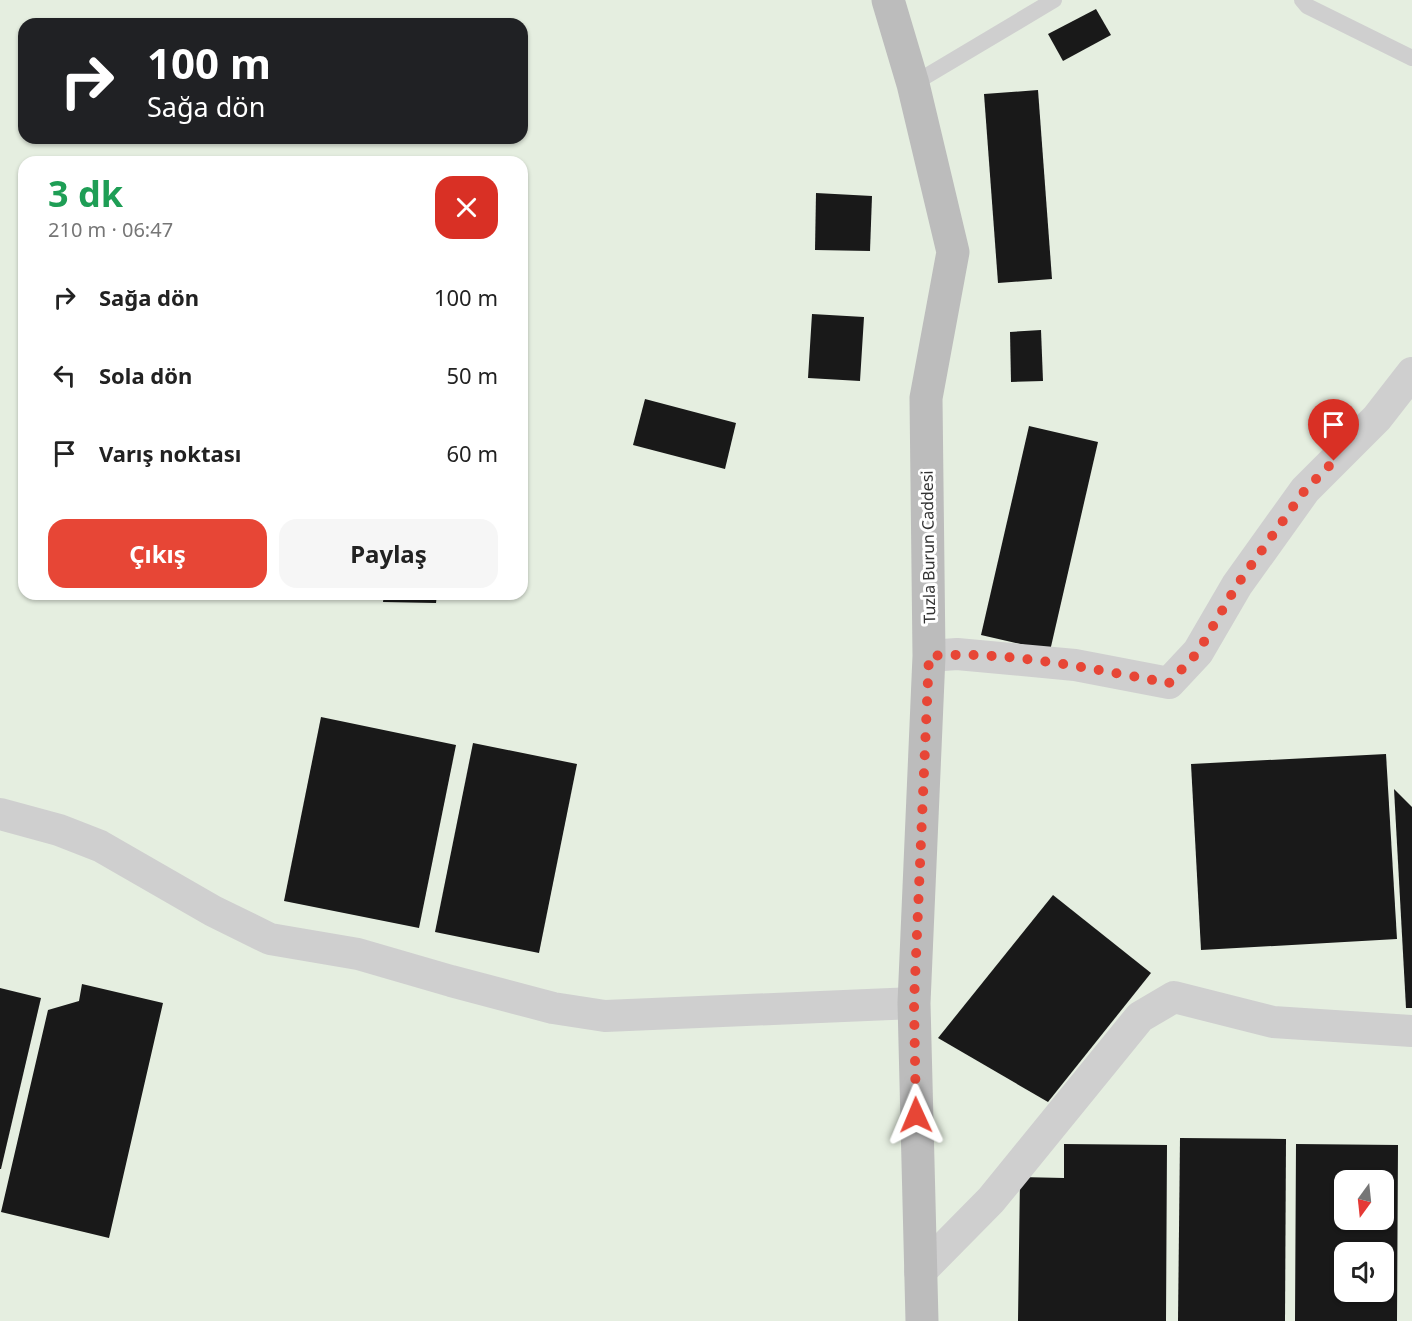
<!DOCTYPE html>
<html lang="tr">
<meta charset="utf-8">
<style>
:root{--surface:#fff;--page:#f6f6f6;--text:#222;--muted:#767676;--accent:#e74636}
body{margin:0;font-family:"Noto Sans",sans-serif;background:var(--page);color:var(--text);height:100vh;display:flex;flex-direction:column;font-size:22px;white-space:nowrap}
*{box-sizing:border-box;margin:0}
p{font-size:20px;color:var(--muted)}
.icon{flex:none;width:33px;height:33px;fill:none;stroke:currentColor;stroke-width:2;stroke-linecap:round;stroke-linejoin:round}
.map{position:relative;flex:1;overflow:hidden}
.sheet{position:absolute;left:18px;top:156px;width:510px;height:444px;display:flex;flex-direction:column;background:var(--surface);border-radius:18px;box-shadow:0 2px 4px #0004}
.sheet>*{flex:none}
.hud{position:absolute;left:18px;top:18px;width:510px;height:126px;border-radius:18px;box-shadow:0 2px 4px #0004;background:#202124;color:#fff;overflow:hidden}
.needle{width:39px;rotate:195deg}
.controls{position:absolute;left:1334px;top:1170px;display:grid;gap:12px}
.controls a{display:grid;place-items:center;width:60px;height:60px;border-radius:12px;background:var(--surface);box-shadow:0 2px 4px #0004;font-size:30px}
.pin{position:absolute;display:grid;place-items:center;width:51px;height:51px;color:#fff;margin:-62px -26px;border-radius:50% 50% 50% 0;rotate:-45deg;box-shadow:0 0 6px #0007}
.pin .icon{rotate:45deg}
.me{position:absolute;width:66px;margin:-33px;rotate:359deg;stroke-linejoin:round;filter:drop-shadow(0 0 4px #0008)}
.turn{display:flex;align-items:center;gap:21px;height:126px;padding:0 30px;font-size:27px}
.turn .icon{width:78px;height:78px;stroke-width:2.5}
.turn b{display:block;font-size:42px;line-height:51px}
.round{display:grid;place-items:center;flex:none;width:63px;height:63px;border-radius:18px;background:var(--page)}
.headline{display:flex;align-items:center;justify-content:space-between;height:102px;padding:0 30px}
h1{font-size:36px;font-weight:700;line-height:45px;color:#1e9e55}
.primary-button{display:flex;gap:12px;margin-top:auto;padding:12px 30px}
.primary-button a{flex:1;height:69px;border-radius:18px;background:var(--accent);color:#fff;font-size:24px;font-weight:700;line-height:69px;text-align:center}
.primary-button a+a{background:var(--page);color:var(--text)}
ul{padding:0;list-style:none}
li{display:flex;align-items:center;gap:18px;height:78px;padding:0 30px}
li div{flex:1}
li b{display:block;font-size:22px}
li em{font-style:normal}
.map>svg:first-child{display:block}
.green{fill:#e5eee0;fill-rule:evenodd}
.building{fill:#191919;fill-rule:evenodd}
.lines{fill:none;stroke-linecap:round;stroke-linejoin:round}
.lane{stroke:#cfcfcf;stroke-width:16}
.street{stroke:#cfcfcf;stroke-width:32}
.secondary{stroke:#bcbcbc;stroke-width:33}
.route{stroke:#e74636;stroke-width:10;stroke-dasharray:0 18}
.labels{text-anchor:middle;stroke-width:6;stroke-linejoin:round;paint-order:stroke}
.street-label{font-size:16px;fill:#323232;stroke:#fff}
</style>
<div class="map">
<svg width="1412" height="1321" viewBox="0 0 1412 1321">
<rect width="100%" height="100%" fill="#fff"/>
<!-- green -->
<path class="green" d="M0,0H1412V1321H0ZM24,24H522V138H24ZM24,162H522V594H24ZM1344,1180H1383V1220H1344ZM1344,1252H1383V1292H1344Z"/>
<!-- building -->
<g class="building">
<polygon points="1096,9 1111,35 1063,61 1048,34"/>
<polygon points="1038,90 1052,279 998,283 984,94"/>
<polygon points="816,193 872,196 870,251 815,250"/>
<polygon points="812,314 864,317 860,381 808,378"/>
<polygon points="1041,330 1043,381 1011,382 1010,332"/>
<polygon points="645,399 736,423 725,469 633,445"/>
<polygon points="1029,426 1098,442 1050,651 981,635"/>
<polygon points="384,594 437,594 436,603 383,602"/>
<polygon points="321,717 456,745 419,928 284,901"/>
<polygon points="473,743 577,764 539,953 435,932"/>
<polygon points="1386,754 1397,939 1201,950 1191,764"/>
<polygon points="1394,789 1412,807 1412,1008 1406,1008"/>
<polygon points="1053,895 1151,973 1048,1102 938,1038"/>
<polygon points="82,984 163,1003 109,1238 1,1212 48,1010 79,1001"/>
<polygon points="0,988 41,998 1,1169 0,1169"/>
<polygon points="1180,1138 1286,1139 1285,1321 1178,1321"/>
<polygon points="1064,1144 1167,1145 1166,1321 1018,1321 1020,1177 1064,1178"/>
<path d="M1296,1144L1398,1145L1397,1321H1295ZM1344,1180H1383V1220H1344ZM1344,1252H1383V1292H1344Z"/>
</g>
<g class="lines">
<!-- lane -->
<g class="lane">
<polyline points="1302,0 1307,6 1412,58"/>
<polyline points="913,84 1054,0"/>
</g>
<!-- street -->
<g class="street">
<polyline points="929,656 957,654 1075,665 1169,683 1198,652 1237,585 1305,490 1377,418 1412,373"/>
<polyline points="0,814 59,830 100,846 213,911 270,939 358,954 451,981 553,1008 605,1016 914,1003"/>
<polyline points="920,1272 991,1200 1140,1017 1174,997 1273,1022 1412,1031"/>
</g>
<!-- secondary -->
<polyline class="secondary" points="888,0 913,84 953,252 926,398 929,656 914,1003 922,1321"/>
</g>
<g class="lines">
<!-- route -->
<path class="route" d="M916,1115L914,1003L929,656C1007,650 1092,669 1169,683L1198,652L1237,585L1305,490L1334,461"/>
</g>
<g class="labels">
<!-- street labels -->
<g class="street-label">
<text transform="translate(928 547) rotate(-91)" y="6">Tuzla Burun Caddesi</text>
</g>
</g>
</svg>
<div class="controls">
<a><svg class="needle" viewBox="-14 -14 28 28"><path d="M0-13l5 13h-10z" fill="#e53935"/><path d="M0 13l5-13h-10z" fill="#767676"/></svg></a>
<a><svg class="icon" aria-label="sound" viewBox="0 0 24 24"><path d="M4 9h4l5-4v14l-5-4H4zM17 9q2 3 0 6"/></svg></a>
</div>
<div class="pin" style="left:1334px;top:461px;background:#d93025"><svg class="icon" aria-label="arrive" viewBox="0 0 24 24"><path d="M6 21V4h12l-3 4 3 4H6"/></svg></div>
<svg class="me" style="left:916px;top:1115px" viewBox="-20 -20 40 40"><path d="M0-17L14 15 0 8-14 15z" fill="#e74636" stroke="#fff" stroke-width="4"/></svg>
<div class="hud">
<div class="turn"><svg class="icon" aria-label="right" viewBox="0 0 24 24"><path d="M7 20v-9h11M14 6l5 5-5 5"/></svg><div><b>100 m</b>Sağa dön</div></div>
</div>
<section class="sheet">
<div class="headline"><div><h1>3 dk</h1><p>210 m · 06:47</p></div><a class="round" style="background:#d93025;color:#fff"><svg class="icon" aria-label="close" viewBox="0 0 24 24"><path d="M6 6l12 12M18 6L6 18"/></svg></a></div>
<ul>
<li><svg class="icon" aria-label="right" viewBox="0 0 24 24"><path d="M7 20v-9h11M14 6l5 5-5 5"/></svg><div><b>Sağa dön</b></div><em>100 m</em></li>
<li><svg class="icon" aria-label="left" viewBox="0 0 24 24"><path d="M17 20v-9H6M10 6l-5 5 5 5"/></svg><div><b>Sola dön</b></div><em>50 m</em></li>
<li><svg class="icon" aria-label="arrive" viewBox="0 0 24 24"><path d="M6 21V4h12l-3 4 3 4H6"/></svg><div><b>Varış noktası</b></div><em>60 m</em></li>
</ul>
<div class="primary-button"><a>Çıkış</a><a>Paylaş</a></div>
</section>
</div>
